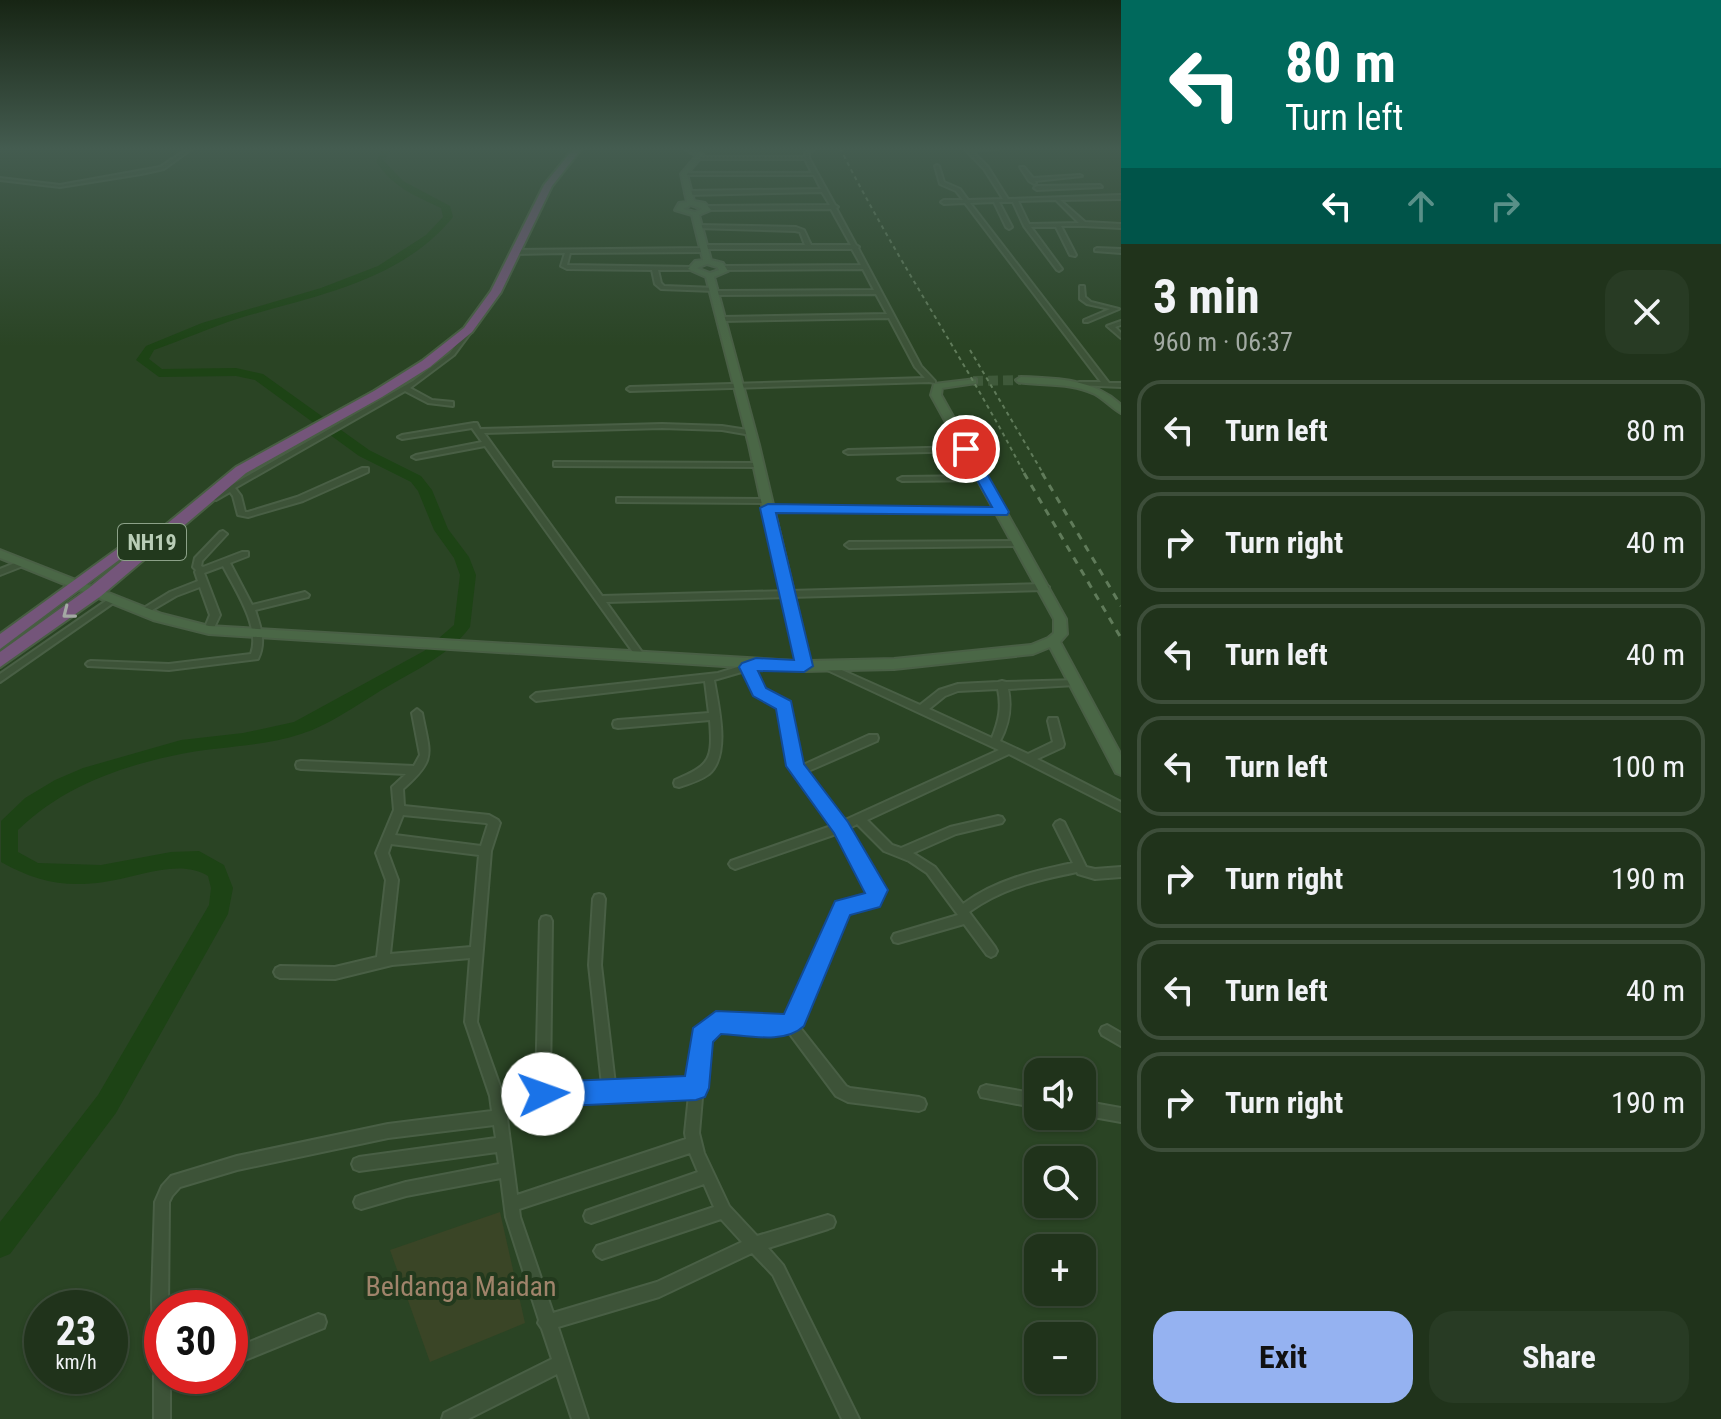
<!DOCTYPE html>
<meta charset="utf-8">
<style>
:root{--surface:#20331b;--page:#283b24;--text:#f1f3f6;--muted:#a2aaa3;--line:#3d4e3a;--accent:#95b2f1}
body{margin:0;font-family:"Roboto Condensed",sans-serif;background:var(--page);color:var(--text);height:100vh;display:flex;flex-direction:column;font-size:30px;white-space:nowrap}
*{box-sizing:border-box;margin:0}
p{font-size:26px;color:var(--muted)}
.icon{flex:none;width:44px;height:44px;fill:none;stroke:currentColor;stroke-width:2;stroke-linecap:round;stroke-linejoin:round}
.map{position:relative;flex:1;overflow:hidden}
.details{display:flex;flex-direction:column;background:var(--surface);width:600px}
.details>*{flex:none}
.guide{background:#00695c;color:#fff;overflow:hidden}
.buttons{position:absolute;left:1024px;top:1058px;display:grid;gap:16px}
.buttons a{display:grid;place-items:center;width:72px;height:72px;border-radius:16px;background:var(--surface);box-shadow:0 2px 6px #0004,0 0 0 2px var(--line);font-size:40px}
.speed{position:absolute;left:24px;top:1290px;display:flex;gap:16px;font-size:40px;font-weight:700;text-align:center}
.speed>*{display:grid;place-content:center;width:104px;height:104px;border-radius:50%;background:var(--surface);box-shadow:0 2px 6px #0004,0 0 0 2px var(--line);line-height:1}
.speed small{font-size:20px;font-weight:400}
.speed .limit{border:12px solid #d22;background:#fff;color:#111}
.pin{position:absolute;display:grid;place-items:center;width:68px;height:68px;color:#fff;margin:-34px;border:4px solid #fff;border-radius:50%;box-shadow:0 2px 8px #0007}
.me{position:absolute;width:88px;margin:-44px;rotate:87deg;stroke-linejoin:round;filter:drop-shadow(0 0 6px #0008)}
.turn{display:flex;align-items:center;gap:28px;height:168px;padding:0 32px;font-size:36px}
.turn .icon{width:104px;height:104px;stroke-width:2.5}
.turn b{display:block;font-size:56px;line-height:68px}
.lanes{display:flex;align-items:center;height:76px;padding:0 32px;background:#0003;justify-content:center;gap:40px;direction:ltr}
.lanes .off{opacity:.35}
.round{display:grid;place-items:center;flex:none;width:84px;height:84px;border-radius:24px;background:var(--page)}
.headline{display:flex;align-items:center;justify-content:space-between;height:136px;padding:0 32px}
h1{font-size:48px;font-weight:700;line-height:60px}
.button{display:flex;gap:16px;margin-top:auto;padding:16px 32px}
.button a{flex:1;height:92px;border-radius:24px;background:var(--accent);color:#111;font-size:32px;font-weight:700;line-height:92px;text-align:center}
.button a+a{background:var(--page);color:var(--text)}
ul{padding:0;list-style:none}
li{display:flex;align-items:center;gap:24px;height:100px;margin:0 16px 12px;padding:0 16px;border:4px solid var(--line);border-radius:24px}
li div{flex:1}
li b{display:block;font-size:30px}
li em{font-style:normal}
main{display:flex;flex:1;min-height:0}
.map>svg:first-child{display:block}
.green{fill:#3a4526}
.lines{fill:none;stroke-linecap:round;stroke-linejoin:round}
.river{fill:#1d4315;fill-rule:evenodd}
.secondary-tunnel{stroke:#3f593a;stroke-width:10;stroke-dasharray:10 5;stroke-linecap:butt}
.street-casing{stroke:#495f45;stroke-width:4}
.secondary-casing{stroke:#495f45;stroke-width:4}
.highway-casing{stroke:#485e43;stroke-width:4}
.street{fill:#3d5338;fill-rule:evenodd}
.secondary{fill:#4a6746;fill-rule:evenodd}
.highway{fill:#74557a;fill-rule:evenodd}
.rail-far1{stroke:#607b5a;stroke-width:2;stroke-dasharray:4 4;stroke-linecap:butt}
.rail{stroke:#607b5a;stroke-width:3;stroke-dasharray:7 7;stroke-linecap:butt}
.oneway{stroke:#a4a9a4}
.route{fill:#1a73e8;stroke:#114b97;stroke-width:2}
.labels{text-anchor:middle;stroke-width:8;stroke-linejoin:round;paint-order:stroke}
.shield{fill:#22391d;stroke:#8ca188;stroke-width:2}
.shield-label{font-size:22px;font-weight:bold;fill:#b9cdb6}
.near-park-label{font-size:28px;fill:#a0846b;stroke:#22391d}
</style>
<main>
<div class="map">
<svg width="1121" height="1419" viewBox="0 0 1121 1419">
<rect width="100%" height="100%" fill="#2a4424"/>
<!-- green -->
<polygon class="green" points="500,1212 525,1323 430,1362 390,1250"/>
<g class="lines">
<!-- river -->
<path class="river" d="M384,148H392L384,161L403,181L450,206L453,217C400,282 316,295 240,318C211,327 183,340 154,350L149,359L162,369L236,368L263,374L369,450L421,476L432,490L448,529L469,557L476,575L470,627C451,653 420,668 392,684C365,699 331,725 301,734C262,747 221,746 181,754C121,766 62,787 18,830V852L38,863L101,865L171,852L199,851L224,865L233,888L228,914L116,1113L10,1254L0,1258V1222L98,1095L209,905L211,888L208,876C179,858 136,878 104,882C64,888 35,881 1,862V821L25,798L55,780L83,768L181,740L243,733L294,722L424,651L454,625L460,575L454,558L434,530L418,491L411,482L359,456L255,380L236,376L159,377L136,360L146,346L202,323L321,288L378,266L426,235L443,217L441,208C415,196 391,186 376,161Z"/>
<!-- secondary-tunnel -->
<polyline class="secondary-tunnel" points="973,381 1021,380"/>
<!-- street casing -->
<g class="street-casing">
<g id="street">
<polygon points="189,148 193,148 164,169 141,174 60,187 0,180 0,178 60,185 160,167"/>
<polygon points="811,148 815,148 809,153 809,158 835,205 838,207 836,208 856,245 859,247 858,248 921,366 935,381 935,383 929,382 630,391 627,389 630,387 925,378 915,367 889,318 722,321 719,319 722,317 887,314 876,294 715,295 712,293 715,291 874,290 863,269 724,270 721,268 724,266 861,265 852,249 705,249 707,250 704,252 570,253 567,265 692,267 695,269 694,270 658,270 661,283 664,286 716,288 717,289 714,291 661,289 655,284 652,270 567,269 561,266 565,253 515,254 512,252 515,250 703,248 701,247 704,245 805,245 800,232 795,231 696,228 695,227 698,225 796,227 804,230 811,245 851,245 831,209 707,210 704,208 707,206 830,205 822,192 688,195 685,193 688,191 821,189 814,175 684,175 682,174 684,173 812,173 805,159 699,159 697,158 699,157 805,157 805,153"/>
<path d="M986,148H1005L972,151L988,167L1008,199L1121,195V199L1060,200L1085,222L1121,224V228L1084,226H1061L1076,255L1075,256L1070,255L1056,227H1031L1062,269L1059,271L1057,270L1024,226L1013,202H999L1012,227L1009,229L1006,227L994,202L970,203L1109,383H1121V387L1077,385V383L1079,382H1101L965,203L944,204L941,202L944,200H963L956,191L940,184L935,166L937,165L939,166L944,182L960,189L968,200L1003,199L984,169L966,150ZM1056,200L1079,223L1029,224L1018,201Z"/>
<polygon points="1020,167 1024,167 1033,178 1080,175 1082,176 1035,181 1036,183 1034,184 1029,181"/>
<polygon points="1100,185 1102,187 1037,190 1034,188 1037,186"/>
<polygon points="1097,248 1121,249 1121,253 1095,251 1095,249"/>
<polygon points="1080,286 1084,286 1085,297 1091,302 1119,309 1088,322 1084,322 1084,320 1110,309 1087,304 1080,299"/>
<polygon points="1121,321 1121,325 1115,327 1121,333 1121,338 1107,326"/>
<polygon points="469,327 474,328 454,355 410,388 432,400 453,402 453,406 428,403 405,391 235,488 241,496 245,512 248,512 297,497 362,468 368,468 368,472 303,501 248,517 238,515 233,496 230,492 216,500 210,500 209,498 413,381 450,353"/>
<polygon points="474,423 477,423 480,429 662,424 722,426 754,431 755,433 751,435 722,430 662,428 484,433 602,596 1045,584 1049,587 1045,590 606,602 644,655 646,657 644,659 638,659 485,446 416,459 412,457 416,455 482,442 472,428 402,439 398,437 402,435"/>
<polygon points="966,447 970,449 969,451 848,454 844,452 848,450"/>
<polygon points="554,462 758,463 762,465 758,467 557,466 554,466"/>
<polygon points="983,476 986,476 986,480 902,481 898,479 902,477"/>
<polygon points="617,498 766,499 770,501 766,503 620,502 617,502"/>
<polygon points="765,506 1002,510 1006,512 1002,514 768,510 764,508"/>
<path d="M223,531L227,534L202,561L201,566L203,567L242,552H248V556L230,563L252,605L305,592L309,595L308,597L255,610C261,628 266,642 258,659L169,670L88,666L86,664L88,662L91,661L169,664L251,654C261,628 235,589 223,566L204,573L220,615L212,632H206L204,630L210,615L200,587L176,596L147,613H141L139,611L170,592L198,581L195,572L196,570L193,567L195,558L220,532Z"/>
<polygon points="1019,541 1022,542 1022,546 849,548 845,545 849,542"/>
<polygon points="20,561 24,564 23,566 0,575 0,569"/>
<polygon points="113,596 116,597 117,599 116,601 0,682 0,674"/>
<path d="M754,662L759,665L754,669L764,690L788,703L789,706L801,766L869,735H877L878,738L877,741L806,772L843,821L999,750L823,668L821,666L826,663L920,705L939,690L958,684L998,682L1002,681L1006,682L1078,680L1080,682L1078,684L1075,685L1008,689C1012,708 1009,724 1000,741L1028,754L1053,742L1048,721L1049,718H1057L1064,744L1063,747L1037,759L1121,802V811L1009,754L867,820L892,845L901,848L950,827L998,816L1002,817L1004,820L1002,823L956,834L913,853L935,867L963,904C995,880 1034,871 1073,863L1054,825L1056,822L1060,820L1064,822L1086,867L1095,869L1121,867V877L1095,879L1078,874L1077,872C1038,880 1002,888 969,912L995,947L997,951L995,955L991,957L987,955L964,924L898,943L894,942L892,938L894,934L958,915L927,873L909,861L884,851L857,824L848,829L883,890L877,904L847,912L826,956L802,1018L798,1025L846,1086L850,1088L919,1097L924,1099L926,1104L924,1109L919,1111L848,1102L836,1096L787,1030C760,1031 728,1017 707,1039L699,1133L704,1153L729,1206L757,1236L828,1215L833,1217L835,1222L833,1227L828,1229L768,1248L783,1265L859,1419H842L773,1275L752,1253L659,1297L558,1327L588,1419H572L557,1374L468,1419H442L444,1413L552,1359L542,1329L538,1323L539,1320L506,1217L501,1178L406,1196L361,1209L356,1207L354,1202L356,1197L361,1195L406,1182L499,1164L497,1152L359,1171L354,1169L352,1164L354,1159L359,1157L496,1138L494,1125L388,1138L237,1170L180,1187L172,1196L169,1202L168,1308H162V1376H188L186,1382L170,1387V1419H154V1376L155,1372L154,1368L152,1301L155,1202L162,1186L171,1176L237,1156L388,1124L492,1111L490,1096L465,1022L470,958L392,965L335,979L280,978L276,976L274,972L276,968L280,966L335,967L377,957L386,880L376,853L394,810L392,787L406,774L301,769L297,768L296,765L297,762L301,761L414,766L420,755L412,713L417,709L422,713C430,755 437,759 403,789L404,806L489,815L498,820L500,823L491,851L477,1022L501,1089L536,1088L540,921L542,917L546,916L550,917L552,921L550,1087L602,1085L589,965L593,899L595,895L599,894L603,895L605,899L601,965L615,1084L690,1081L694,1036C713,1002 756,1019 787,1018L791,1014L814,955L839,904L869,896L871,890L839,833L735,869L731,867L729,864L731,861L834,825L790,766L779,708L757,694L745,671L714,680C718,705 731,755 709,774C701,780 689,784 679,787L675,786L674,783L675,780C711,765 713,759 710,720L618,728L614,727L613,724L614,721L618,720L709,713L705,681L536,701L531,697L536,693L718,673ZM998,689C1002,707 999,721 992,738L929,709L945,696L958,691ZM403,815L486,823L488,824L481,846L395,835ZM391,844L479,855L471,947L390,954L398,880L388,853ZM689,1095L685,1133L686,1139L517,1195L505,1103ZM690,1153L698,1172L586,1211L584,1216L586,1221L591,1223L704,1184L714,1207L597,1246L594,1251L597,1256L602,1259L721,1219L742,1242L657,1282L553,1313L520,1217L519,1209Z"/>
<polygon points="1107,1025 1121,1033 1121,1046 1102,1035 1100,1031 1102,1027"/>
<polygon points="986,1085 1038,1094 1038,1108 981,1097 979,1092 981,1087"/>
<polygon points="1082,1101 1121,1108 1121,1122 1082,1115"/>
<polygon points="318,1314 324,1316 326,1322 324,1328 230,1366 230,1350"/>
</g>
</g>
<!-- secondary casing -->
<g class="secondary-casing">
<g id="secondary">
<path d="M684,148H691L703,155L687,174L694,201L705,203L711,210L699,215L711,260L723,263L728,271L714,277L759,445L810,661L894,659L1031,645L1048,638L1054,633V619L931,395L934,384L976,379V383L942,388L941,395L1066,619L1067,634L1060,642L1121,755V775L1116,773L1050,647L1033,654L894,669L804,671L209,634L153,620L0,558V550L162,614L209,626L796,661L749,445L706,277L688,269L695,261L703,260L692,215L675,210L679,203L687,202L681,174L696,156ZM691,205L702,209L695,212L683,209ZM707,264L717,267L719,270L710,273L697,268Z"/>
<path d="M1021,377C1057,378 1094,379 1121,405V413C1112,408 1104,399 1095,394C1070,382 1044,386 1018,382L1016,380Z"/>
</g>
</g>
<!-- highway casing -->
<g class="highway-casing">
<g id="highway">
<polygon points="574,148 582,148 552,186 501,292 472,332 430,367 382,397 246,473 101,596 0,667 0,652 89,588 236,467 374,391 422,361 464,328 491,291 544,185"/>
<polygon points="138,534 143,536 143,542 0,649 0,634"/>
</g>
</g>
<!-- street -->
<use href="#street" class="street"/>
<!-- secondary -->
<use href="#secondary" class="secondary"/>
<!-- highway -->
<use href="#highway" class="highway"/>
<!-- rail-far1 -->
<g class="rail-far1">
<path d="M840,148C896,260 968,364 1025,475"/>
<polyline points="970,350 1044,475"/>
</g>
<!-- rail -->
<g class="rail">
<polyline points="1024,473 1121,638"/>
<polyline points="1042,473 1121,606"/>
</g>
</g>
<!-- one-way arrows -->
<defs><path id="oneway-chevron" d="M-2-3.5L2.5 0L-2 3.5" fill="none" stroke-width="1.6" stroke-linecap="round" stroke-linejoin="round" transform="scale(2)"/></defs>
<use class="oneway" href="#oneway-chevron" transform="translate(68 613) rotate(142)"/>
<!-- sky -->
<linearGradient id="sky" x2="0" y2="1"><stop stop-color="#172514"/><stop offset="0.43" stop-color="#445c50"/><stop offset="1" stop-color="#445c50" stop-opacity="0"/></linearGradient>
<rect width="1121" height="346" fill="url(#sky)"/>
<!-- route -->
<path class="route" d="M966,445L973,449L1009,512L1007,515L776,513L813,666L804,672L758,671L766,688L791,701L804,764L848,822L888,890L880,907L850,915L804,1026C784,1045 746,1035 721,1034L713,1042L709,1088L705,1097L696,1100L543,1107L534,1103L531,1094L534,1086L543,1082L685,1076L693,1028L716,1011L784,1014L835,901L865,893L834,833L786,766L776,709L753,696L739,667L742,663L756,658L794,660L760,508L768,504L992,507L960,449Z"/>
<g class="labels">
<!-- shield labels -->
<rect class="shield" x="118" y="524" width="68" height="36" rx="6"/>
<g class="shield-label">
<text x="152" y="550">NH19</text>
</g>
<!-- near-park labels -->
<g class="near-park-label">
<text x="461" y="1296">Beldanga Maidan</text>
</g>
</g>
</svg>
<div class="buttons">
<a><svg class="icon" aria-label="sound" viewBox="0 0 24 24"><path d="M4 9h4l5-4v14l-5-4H4zM17 9q2 3 0 6"/></svg></a>
<a><svg class="icon" aria-label="search" viewBox="0 0 24 24"><circle cx="10" cy="10" r="6"/><path d="M15 15l6 6"/></svg></a>
<a>+</a>
<a>−</a>
</div>
<div class="speed"><div>23<small>km/h</small></div><div class="limit">30</div></div>
<div class="pin" style="left:966px;top:449px;background:#d93025"><svg class="icon" aria-label="arrive" viewBox="0 0 24 24"><path d="M6 21V4h12l-3 4 3 4H6"/></svg></div>
<svg class="me" style="left:543px;top:1094px" viewBox="-20 -20 40 40"><circle r="19" fill="#fff"/><path d="M0-13L10 11 0 6-10 11z" fill="#1a73e8"/></svg>
</div>
<section class="details">
<div class="guide">
<div class="turn"><svg class="icon" aria-label="left" viewBox="0 0 24 24"><path d="M17 20v-9H6M10 6l-5 5 5 5"/></svg><div><b>80 m</b>Turn left</div></div>
<div class="lanes"><svg class="icon" aria-label="left" viewBox="0 0 24 24"><path d="M17 20v-9H6M10 6l-5 5 5 5"/></svg><svg class="icon off" aria-label="ahead" viewBox="0 0 24 24"><path d="M12 20V5M6 11l6-6 6 6"/></svg><svg class="icon off" aria-label="right" viewBox="0 0 24 24"><path d="M7 20v-9h11M14 6l5 5-5 5"/></svg></div>
</div>
<div class="headline"><div><h1>3 min</h1><p>960 m · 06:37</p></div><a class="round"><svg class="icon" aria-label="close" viewBox="0 0 24 24"><path d="M6 6l12 12M18 6L6 18"/></svg></a></div>
<ul>
<li><svg class="icon" aria-label="left" viewBox="0 0 24 24"><path d="M17 20v-9H6M10 6l-5 5 5 5"/></svg><div><b>Turn left</b></div><em>80 m</em></li>
<li><svg class="icon" aria-label="right" viewBox="0 0 24 24"><path d="M7 20v-9h11M14 6l5 5-5 5"/></svg><div><b>Turn right</b></div><em>40 m</em></li>
<li><svg class="icon" aria-label="left" viewBox="0 0 24 24"><path d="M17 20v-9H6M10 6l-5 5 5 5"/></svg><div><b>Turn left</b></div><em>40 m</em></li>
<li><svg class="icon" aria-label="left" viewBox="0 0 24 24"><path d="M17 20v-9H6M10 6l-5 5 5 5"/></svg><div><b>Turn left</b></div><em>100 m</em></li>
<li><svg class="icon" aria-label="right" viewBox="0 0 24 24"><path d="M7 20v-9h11M14 6l5 5-5 5"/></svg><div><b>Turn right</b></div><em>190 m</em></li>
<li><svg class="icon" aria-label="left" viewBox="0 0 24 24"><path d="M17 20v-9H6M10 6l-5 5 5 5"/></svg><div><b>Turn left</b></div><em>40 m</em></li>
<li><svg class="icon" aria-label="right" viewBox="0 0 24 24"><path d="M7 20v-9h11M14 6l5 5-5 5"/></svg><div><b>Turn right</b></div><em>190 m</em></li>
</ul>
<div class="button"><a>Exit</a><a>Share</a></div>
</section>
</main>
